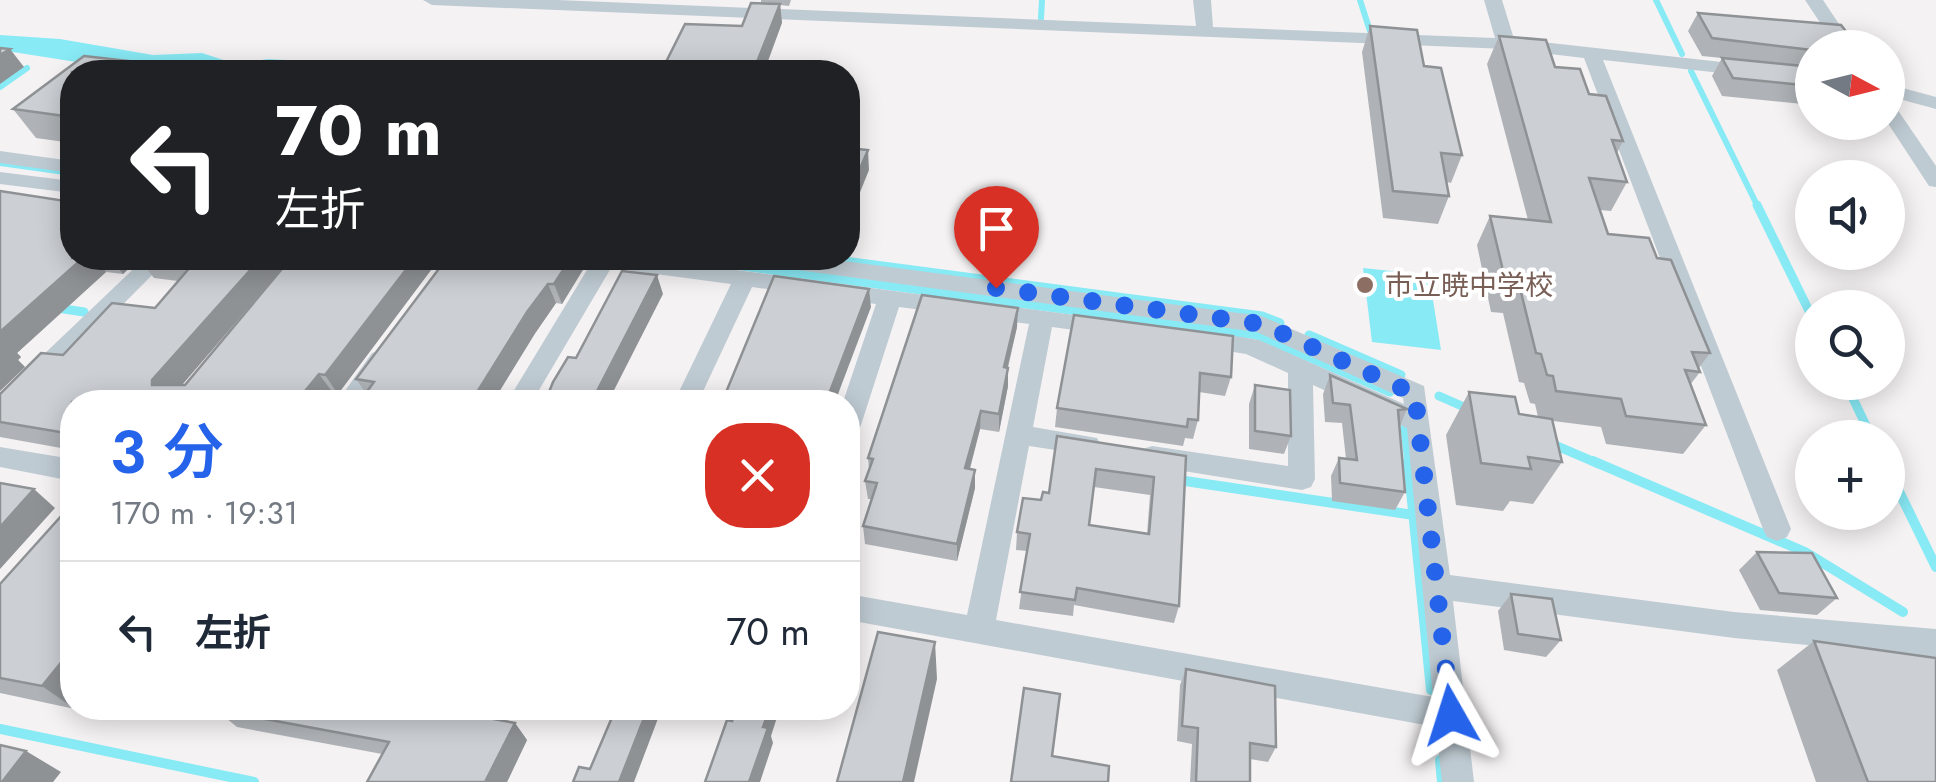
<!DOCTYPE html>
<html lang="ja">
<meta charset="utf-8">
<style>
:root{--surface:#fff;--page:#f6f6f7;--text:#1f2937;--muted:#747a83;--line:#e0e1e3;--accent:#2563eb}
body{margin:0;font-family:Jost,"Noto Sans JP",sans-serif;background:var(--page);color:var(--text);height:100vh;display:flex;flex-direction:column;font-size:38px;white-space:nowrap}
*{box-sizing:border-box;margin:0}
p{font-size:32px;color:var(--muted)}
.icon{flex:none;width:55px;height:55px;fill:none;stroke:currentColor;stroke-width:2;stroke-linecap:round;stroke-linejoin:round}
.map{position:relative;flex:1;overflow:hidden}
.details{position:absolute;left:60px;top:390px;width:800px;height:330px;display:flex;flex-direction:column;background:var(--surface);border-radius:40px;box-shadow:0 5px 25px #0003}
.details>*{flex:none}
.top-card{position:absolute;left:60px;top:60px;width:800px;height:210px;border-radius:40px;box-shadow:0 5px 25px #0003;background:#202124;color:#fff;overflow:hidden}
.needle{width:65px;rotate:97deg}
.buttons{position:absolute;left:1795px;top:30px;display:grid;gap:20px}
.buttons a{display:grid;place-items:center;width:110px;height:110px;border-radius:50%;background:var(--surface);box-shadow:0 5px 25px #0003;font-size:50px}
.pin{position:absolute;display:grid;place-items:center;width:85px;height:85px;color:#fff;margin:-102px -42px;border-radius:50% 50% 50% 0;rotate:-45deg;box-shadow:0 0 10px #0007}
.pin .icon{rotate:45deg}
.me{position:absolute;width:110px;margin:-55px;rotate:354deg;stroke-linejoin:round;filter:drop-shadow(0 0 8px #0008)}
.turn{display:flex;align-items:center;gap:35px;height:210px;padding:0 50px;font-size:45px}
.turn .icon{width:130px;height:130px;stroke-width:2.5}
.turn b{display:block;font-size:70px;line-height:85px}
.round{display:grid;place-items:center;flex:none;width:105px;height:105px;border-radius:40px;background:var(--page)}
.summary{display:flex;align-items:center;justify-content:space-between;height:170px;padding:0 50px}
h1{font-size:60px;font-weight:600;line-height:75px;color:var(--accent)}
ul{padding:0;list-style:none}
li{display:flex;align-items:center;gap:30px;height:140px;padding:0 50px;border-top:2px solid var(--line)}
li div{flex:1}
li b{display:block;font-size:38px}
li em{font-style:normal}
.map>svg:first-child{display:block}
.water{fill:#88eaf5}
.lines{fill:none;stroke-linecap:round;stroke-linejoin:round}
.stream-far2{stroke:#88eaf5;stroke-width:6}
.stream-far1{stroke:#88eaf5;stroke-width:9}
.stream{stroke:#88eaf5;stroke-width:10}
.minor{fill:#bfcbd3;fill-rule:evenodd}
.wall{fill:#afb3b7;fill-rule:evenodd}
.shaded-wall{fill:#8f9295}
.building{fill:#ccd0d5;stroke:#8f9295;stroke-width:2.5;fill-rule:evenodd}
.route{stroke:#2563eb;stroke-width:18;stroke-dasharray:0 32.4}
.education-dot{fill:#8d6e63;stroke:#fff;stroke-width:4}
.labels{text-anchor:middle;stroke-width:8;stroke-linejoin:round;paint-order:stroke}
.education-label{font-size:28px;fill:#785e54;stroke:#fff;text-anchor:start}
</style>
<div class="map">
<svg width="1936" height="782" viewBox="0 0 1936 782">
<rect width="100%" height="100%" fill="#f5f2f3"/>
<!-- water -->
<g class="water">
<polygon points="0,35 60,39 153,55 202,53 236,64 268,59 321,62 353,72 140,72 0,50"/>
<polygon points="1363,268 1429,275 1441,350 1372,342"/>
</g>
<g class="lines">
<!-- stream-far2 -->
<g class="stream-far2">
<polyline points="1360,0 1370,31"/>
<polyline points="1656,0 1682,54"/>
<polyline points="1041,18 1042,0"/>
<polyline points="1691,71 1758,207"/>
<polyline points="0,87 27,68"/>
<polyline points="0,163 72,173"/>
</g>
<!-- stream-far1 -->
<g class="stream-far1">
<polyline points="1757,205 1812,317"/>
<polyline points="683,258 1257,335 1390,392"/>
<polyline points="822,258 1262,316 1280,323"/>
<polyline points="57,308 84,312"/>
<polyline points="1309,335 1401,375"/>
<polyline points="1845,382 1872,438"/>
<polyline points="1439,396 1471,410"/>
<polyline points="1405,427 1409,464"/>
<polyline points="1550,443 1599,464"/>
</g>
<!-- stream -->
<g class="stream">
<polyline points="1408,461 1431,690"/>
<polyline points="1593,461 1805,552 1903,612"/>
<polyline points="1888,469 1936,567"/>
<polyline points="1185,481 1414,515"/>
<polyline points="0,729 254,782"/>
<polyline points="1440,760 1442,782"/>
</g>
<!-- minor -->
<g class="minor">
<polygon points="423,0 558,0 1196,26 1193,0 1211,0 1213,27 1495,38 1484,0 1502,0 1514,39 1812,72 1812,83 1603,60 1791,529 1787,537 1777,541 1767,537 1763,529 1584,58 1506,49 432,5"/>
<polygon points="1805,0 1823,0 1855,48 1837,48"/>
<polygon points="1888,84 1936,97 1936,109 1888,96"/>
<polygon points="1888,104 1895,106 1936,166 1936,187 1929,186 1887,122"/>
<polygon points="0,151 72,161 72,173 0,163"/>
<polygon points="0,172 72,181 72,193 0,184"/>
<polygon points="145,258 169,258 9,419 0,422 0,396"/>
<polygon points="582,258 646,258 1112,320 1116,326 1104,334 1052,327 1033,427 1097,438 1101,445 1097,452 1088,455 1029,446 996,620 1433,697 1407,428 1313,385 1315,479 1311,487 1302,490 1152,466 1143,463 1139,456 1143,449 1152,446 1288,466 1288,373 1246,354 1190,345 1186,339 1198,330 1259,340 1404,404 1403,398 1257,332 768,266 757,258 821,258 1261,316 1424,386 1450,575 1734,612 1936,629 1936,657 1734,638 1453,601 1474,782 1442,782 1436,727 848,620 848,594 967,615 1029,324 899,307 861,425 857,432 848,435 848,402 843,402 876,304 752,287 698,402 674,402 731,284 611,268 532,402 507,402 590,265"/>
<polygon points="381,350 393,359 363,402 337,402 372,353"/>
<polygon points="0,447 72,459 72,481 0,467"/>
</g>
</g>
<!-- wall -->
<g class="wall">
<polygon points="761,0 791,0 789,6 780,5 782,23 742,26 761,3"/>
<polygon points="1698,13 1812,48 1812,105 1722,96 1712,76 1722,58 1702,56 1688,31"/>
<polygon points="1370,26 1424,66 1462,155 1451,183 1447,182 1449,196 1438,224 1383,218 1362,52"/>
<polygon points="1499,36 1555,67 1589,94 1623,141 1617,153 1627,182 1611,211 1600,210 1608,234 1657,258 1710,353 1699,368 1700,372 1690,385 1706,425 1683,454 1606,444 1601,427 1553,421 1562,462 1533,504 1510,501 1503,511 1456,505 1446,435 1469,392 1519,414 1538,417 1535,404 1530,403 1524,383 1519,382 1503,313 1491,312 1477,245 1490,216 1528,220 1487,64"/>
<polygon points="72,72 72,143 36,138 13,109"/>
<path d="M0,191L72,258H440L338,394L333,393L326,402H72V450L0,437V394L63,355L155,308L178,281L154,278L139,259L123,274L106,272L17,353L21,357L18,360L25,367L0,391ZM280,271L185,385H182Z"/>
<polygon points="447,258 584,268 562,304 556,303 536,332 372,402 356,379"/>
<polygon points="1074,315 1231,377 1225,396 1199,392 1198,420 1193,439 1185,438 1183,446 1055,427 1057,408"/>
<polygon points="1017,327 1008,368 1008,386 999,432 980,429 970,469 975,470 975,488 957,561 865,544 863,526 872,499 868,499 865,481 869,469 868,458"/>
<polygon points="1330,375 1407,409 1400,426 1405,492 1395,510 1332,501 1331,476 1339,458 1346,459 1342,423 1325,422 1323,394"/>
<polygon points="1255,385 1291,436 1284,454 1249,449 1249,404"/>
<path d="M1057,436L1186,456L1179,606L1174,623L1074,605L1073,616L1019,609L1027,551L1016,550L1017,532L1049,493ZM1094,487L1150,495L1147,534L1089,525Z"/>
<polygon points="72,504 72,708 75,708 75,709 0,693 0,584"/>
<polygon points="1757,552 1837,598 1817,615 1760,610 1739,570"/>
<polygon points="1511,594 1561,640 1546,657 1504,650 1498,611"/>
<polygon points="1814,641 1936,782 1816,782 1777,670"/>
<polygon points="1186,669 1276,747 1268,762 1250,759 1250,782 1190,782 1192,744 1177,741 1180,685"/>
<polygon points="216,710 472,715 515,723 527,740 507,782 367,782 382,754 237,727"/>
</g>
<!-- shaded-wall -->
<g class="shaded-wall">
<polygon points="780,4 782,23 764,72 753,72"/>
<polygon points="10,49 24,67 0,84 0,55"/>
<polygon points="868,150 869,170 848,222 848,197"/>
<polygon points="83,258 94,258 106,272 17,353 21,357 18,360 25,367 0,391 0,332"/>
<polygon points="110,258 140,258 123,274"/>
<polygon points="261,258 291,258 169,400 152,385 152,380"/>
<polygon points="415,258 440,258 338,394 325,375"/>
<polygon points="571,258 580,258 584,268 562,304 554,284"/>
<polygon points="657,275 663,294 608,402 595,395"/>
<polygon points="548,284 556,303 536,332 493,402 471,402 527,312"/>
<polygon points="869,289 871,307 835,402 826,402"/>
<polygon points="1018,308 1017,327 1003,386 1004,367"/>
<polygon points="1008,368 1008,386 999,432 999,414"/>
<polygon points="319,374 333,393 326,402 296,402"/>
<polygon points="981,411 980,429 965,486 965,468"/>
<polygon points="975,470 975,488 957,561 957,544"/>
<polygon points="34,489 55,508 0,569 0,527"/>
<polygon points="935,642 937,679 914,782 903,782"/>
<polygon points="72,649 72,707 42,686"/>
<polygon points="452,708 475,708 465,728 450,711"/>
<polygon points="648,708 662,708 634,782 619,782"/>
<polygon points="770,708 780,708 771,736 773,743 760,782 749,782 763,727"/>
<polygon points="515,723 527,740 507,782 485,782"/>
<polygon points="26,751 61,772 53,782 2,782"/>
</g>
<!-- building -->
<g class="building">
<polygon points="751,3 780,4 753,72 661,72 685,24 742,26"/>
<polygon points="1698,13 1841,25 1859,48 1812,48 1812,50 1712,38"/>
<polygon points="1370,26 1417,30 1424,66 1441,68 1462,155 1441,153 1449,196 1393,191"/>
<polygon points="1499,36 1546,40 1555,67 1580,69 1589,94 1606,96 1623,141 1612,140 1627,182 1589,178 1608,234 1649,238 1657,258 1671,260 1710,353 1692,352 1700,372 1685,370 1706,425 1626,416 1621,399 1556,391 1553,376 1547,375 1541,354 1536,353 1519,284 1506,283 1490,216 1551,222"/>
<polygon points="0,48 10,49 0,55"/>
<polygon points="84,56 226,72 72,72 72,117 13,109"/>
<polygon points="1722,58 1812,67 1812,86 1733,78"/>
<polygon points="848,148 868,150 848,197"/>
<polygon points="0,191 72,202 72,258 83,258 0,332"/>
<polygon points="139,258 261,258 152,380 152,385 185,385 291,258 415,258 325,375 319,374 296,402 72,402 72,434 0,422 0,394 41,353 63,355 112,303 155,308 192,265"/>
<polygon points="447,258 571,258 554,284 548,284 527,312 471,402 372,402 377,395 366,393 374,382 356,379"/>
<polygon points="622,271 657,275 595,395 637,402 545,402 553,382 568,357 576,358"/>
<polygon points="774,276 869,289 826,402 722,402"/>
<polygon points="922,295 1018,308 1004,367 1008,368 999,414 981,411 965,468 975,470 957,544 863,526 877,483 865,481 873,459 868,458"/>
<polygon points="1074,315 1233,336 1231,377 1200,373 1198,420 1188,419 1187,427 1057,408"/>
<polygon points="1330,375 1407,409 1398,410 1405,492 1340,483 1339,458 1357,460 1350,405 1333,403"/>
<polygon points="1255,385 1290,390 1291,436 1255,431"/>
<polygon points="1469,392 1515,397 1519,414 1552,419 1562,462 1528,457 1531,469 1481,463"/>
<path d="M1057,436L1186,456L1179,606L1077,588L1075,600L1020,592L1030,534L1017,532L1023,498L1041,500L1043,492L1049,493ZM1096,469L1154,477L1149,534L1089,525Z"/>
<polygon points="0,483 34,489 0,527"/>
<polygon points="72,504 72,649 42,686 0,678 0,584"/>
<polygon points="1757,552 1812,553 1837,598 1779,593"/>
<polygon points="1511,594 1552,599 1561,640 1518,634"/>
<polygon points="878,632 935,642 903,782 837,782"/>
<polygon points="1814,641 1936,658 1936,782 1868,782"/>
<polygon points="1186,669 1275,686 1276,747 1250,743 1250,782 1196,782 1198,728 1182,726"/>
<polygon points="1024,688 1060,694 1052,756 1109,766 1108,782 1011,782"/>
<polygon points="218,708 375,708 409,714 412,708 452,708 450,711 515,723 485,782 367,782 389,742 216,710"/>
<polygon points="616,708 648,708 619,782 573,782 579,767 590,769"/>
<polygon points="737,708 770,708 763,727 768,728 749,782 705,782 727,720 732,721"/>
<polygon points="0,745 26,751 2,782 0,782"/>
</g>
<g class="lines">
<!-- route -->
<polyline class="route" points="996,288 1262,324 1415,394 1451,715"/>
</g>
<!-- markers -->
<circle class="education-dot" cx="1365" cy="285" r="10"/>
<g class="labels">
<!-- education labels -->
<g class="education-label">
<text x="1385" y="295">市立暁中学校</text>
</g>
</g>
</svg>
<div class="buttons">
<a><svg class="needle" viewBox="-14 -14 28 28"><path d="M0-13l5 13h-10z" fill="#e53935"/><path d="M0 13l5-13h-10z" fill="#747a83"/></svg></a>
<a><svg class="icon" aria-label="sound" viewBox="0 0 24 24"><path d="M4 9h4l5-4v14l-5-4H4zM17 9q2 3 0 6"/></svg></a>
<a><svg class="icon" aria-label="search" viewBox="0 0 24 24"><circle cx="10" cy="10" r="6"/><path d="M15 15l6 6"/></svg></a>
<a>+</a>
</div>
<div class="pin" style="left:996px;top:288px;background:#d93025"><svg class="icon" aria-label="arrive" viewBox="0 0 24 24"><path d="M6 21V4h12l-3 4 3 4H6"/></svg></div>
<svg class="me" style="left:1451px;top:715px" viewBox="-20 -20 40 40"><path d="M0-17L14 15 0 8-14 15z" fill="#2563eb" stroke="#fff" stroke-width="4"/></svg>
<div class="top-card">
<div class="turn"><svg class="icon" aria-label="left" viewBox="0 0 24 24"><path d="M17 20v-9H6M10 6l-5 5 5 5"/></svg><div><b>70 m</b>左折</div></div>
</div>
<section class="details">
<div class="summary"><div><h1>3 分</h1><p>170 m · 19:31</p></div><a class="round" style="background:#d93025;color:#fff"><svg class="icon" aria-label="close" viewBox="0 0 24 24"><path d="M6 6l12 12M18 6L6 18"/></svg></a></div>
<ul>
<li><svg class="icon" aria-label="left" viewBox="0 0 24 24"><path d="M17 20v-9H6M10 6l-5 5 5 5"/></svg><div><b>左折</b></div><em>70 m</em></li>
</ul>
</section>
</div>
